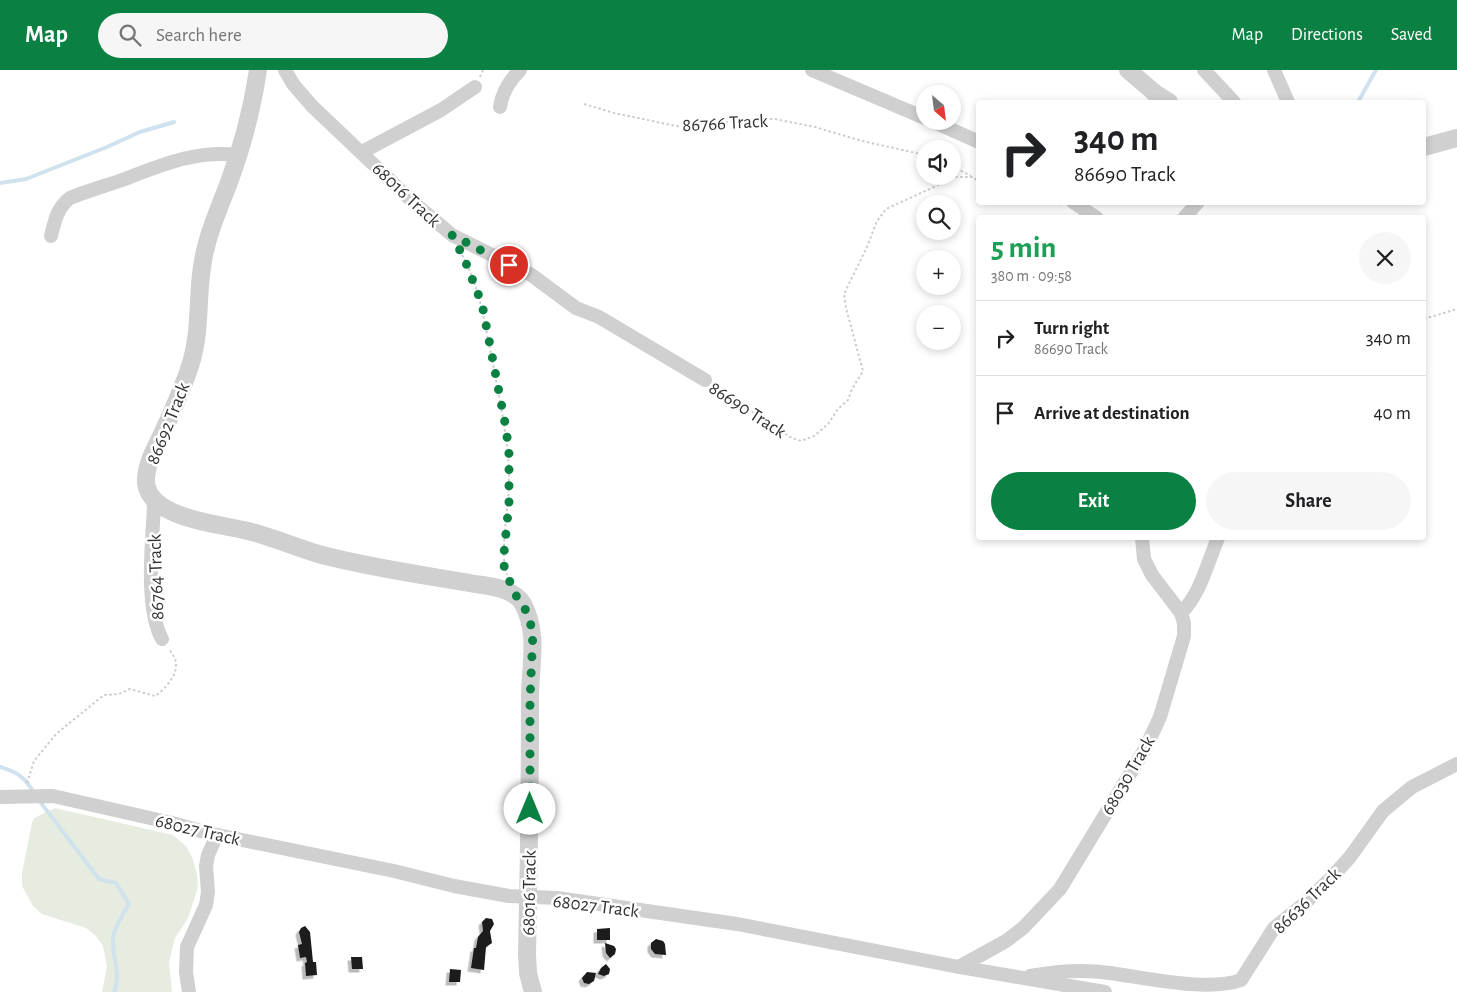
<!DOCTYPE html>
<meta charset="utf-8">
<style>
:root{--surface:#fff;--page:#f6f6f6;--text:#202124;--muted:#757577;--line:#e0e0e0;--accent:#0b8043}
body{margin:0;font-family:"Alegreya Sans",sans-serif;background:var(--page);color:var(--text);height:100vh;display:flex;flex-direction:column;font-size:19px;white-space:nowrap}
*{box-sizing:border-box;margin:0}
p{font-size:16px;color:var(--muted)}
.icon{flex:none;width:28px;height:28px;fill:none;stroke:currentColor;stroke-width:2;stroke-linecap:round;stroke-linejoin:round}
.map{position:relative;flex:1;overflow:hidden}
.details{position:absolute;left:976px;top:145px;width:450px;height:325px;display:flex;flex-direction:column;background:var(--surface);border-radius:5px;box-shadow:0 2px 8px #0003}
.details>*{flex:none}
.guide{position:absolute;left:976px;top:30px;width:450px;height:105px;border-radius:5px;box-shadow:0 2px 8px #0003;background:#fff;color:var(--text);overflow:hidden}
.needle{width:32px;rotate:152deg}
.tools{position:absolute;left:916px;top:15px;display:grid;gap:10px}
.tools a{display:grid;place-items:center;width:45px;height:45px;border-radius:50%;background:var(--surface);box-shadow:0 2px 8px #0003;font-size:25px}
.pin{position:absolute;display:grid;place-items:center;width:42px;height:42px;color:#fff;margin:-21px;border:2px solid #fff;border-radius:50%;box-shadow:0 1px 5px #0007}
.me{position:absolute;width:55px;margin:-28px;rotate:0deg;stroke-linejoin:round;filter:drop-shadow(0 0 4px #0008)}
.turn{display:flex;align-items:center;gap:18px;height:105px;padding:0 15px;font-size:22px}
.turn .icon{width:65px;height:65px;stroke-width:2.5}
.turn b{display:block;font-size:35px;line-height:42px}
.round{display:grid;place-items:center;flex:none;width:52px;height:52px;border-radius:26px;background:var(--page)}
.summary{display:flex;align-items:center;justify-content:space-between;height:85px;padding:0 15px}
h1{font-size:30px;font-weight:700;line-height:38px;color:#1e9e55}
.primary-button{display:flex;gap:10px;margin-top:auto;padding:10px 15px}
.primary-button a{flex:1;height:58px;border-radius:30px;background:var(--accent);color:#fff;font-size:20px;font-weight:700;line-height:58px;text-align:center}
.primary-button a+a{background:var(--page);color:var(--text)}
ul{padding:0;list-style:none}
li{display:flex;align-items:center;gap:15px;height:75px;padding:0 15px;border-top:1px solid var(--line)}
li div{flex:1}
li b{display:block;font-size:19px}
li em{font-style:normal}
header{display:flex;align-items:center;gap:30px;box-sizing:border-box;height:70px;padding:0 25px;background:var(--accent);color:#fff}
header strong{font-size:24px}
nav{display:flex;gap:28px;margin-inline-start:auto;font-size:18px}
.search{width:350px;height:45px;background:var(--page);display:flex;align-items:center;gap:12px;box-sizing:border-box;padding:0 18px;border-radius:28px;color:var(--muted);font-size:19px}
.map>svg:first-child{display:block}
.green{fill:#e6ecdf}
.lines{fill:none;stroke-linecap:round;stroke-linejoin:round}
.stream{stroke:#cfe2ee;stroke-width:4}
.building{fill:#1a1a1a;filter:url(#shadow)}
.path{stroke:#cdcdcd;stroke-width:2;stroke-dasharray:2.5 2.5;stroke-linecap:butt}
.minor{stroke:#d0d0d0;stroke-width:14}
.tertiary{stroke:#d0d0d0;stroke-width:18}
.route{stroke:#0b8043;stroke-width:9;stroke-dasharray:0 16.2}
.labels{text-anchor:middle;stroke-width:5;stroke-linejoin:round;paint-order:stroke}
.street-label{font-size:19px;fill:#333;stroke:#fff}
</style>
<header>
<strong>Map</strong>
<div class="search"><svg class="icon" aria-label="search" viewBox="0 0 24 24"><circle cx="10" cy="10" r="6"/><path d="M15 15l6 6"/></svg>Search here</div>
<nav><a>Map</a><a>Directions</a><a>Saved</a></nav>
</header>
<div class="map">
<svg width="1457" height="922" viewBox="0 0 1457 922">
<defs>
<filter id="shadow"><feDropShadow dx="-3.5" dy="3.5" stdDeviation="0" flood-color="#0004"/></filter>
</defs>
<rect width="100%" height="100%" fill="#fff"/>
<!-- green -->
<polygon class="green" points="55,738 173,765 186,776 192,787 197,804 198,817 188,848 175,868 169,892 172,922 102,922 107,897 103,876 96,866 86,858 42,844 33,836 22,816 22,803 32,753 34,748"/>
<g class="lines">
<!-- stream -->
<g class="stream">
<polyline points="1358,32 1376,0"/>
<polyline points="0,113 26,109 107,77 140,62 174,52"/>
<path d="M0,697C17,702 25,707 34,723"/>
<path d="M38,729L99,809L116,813L129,834C124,843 117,853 114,863C109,883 123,902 114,922"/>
</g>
</g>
<!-- building -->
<g class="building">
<polygon points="486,848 492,849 494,854 490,861 492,873 486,877 484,900 471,898 474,878 476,878 478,867 483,861 482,852"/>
<polygon points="305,856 310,862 313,892 316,892 317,905 306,906 305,893 307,892 306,887 300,888 298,875 302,874 299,862 301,858"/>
<polygon points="610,858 610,870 597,870 597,859"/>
<polygon points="656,869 663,871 665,874 666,885 655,884 651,879 651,873"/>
<polygon points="605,873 614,876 616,879 615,884 610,888 606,883"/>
<polygon points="351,887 362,887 363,899 352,899"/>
<polygon points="606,894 610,899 609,904 604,906 598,904 601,898"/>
<polygon points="450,899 461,900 460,912 449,912"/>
<polygon points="587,902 596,903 594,911 589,914 584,913 582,908"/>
</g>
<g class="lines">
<!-- path -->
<g class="path">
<polyline points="480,7 483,0"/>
<polyline points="584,34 614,43 686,58 711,57 736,49 775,49 815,57 862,71 925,85"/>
<polyline points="952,96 971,106"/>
<polyline points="1051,132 1061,135"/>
<path d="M462,185C481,219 485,257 493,294C500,334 509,371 509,411C509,439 499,481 507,505"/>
<polyline points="1424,249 1457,239"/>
<polyline points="714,317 792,368 801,371 814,366 828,354 838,339 848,330 852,319 863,301 846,238 844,224 867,177 877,151 886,139 956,107 973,107 979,112"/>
<path d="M27,713L34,691L56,664L104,625L119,624L130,619L155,626C164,620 177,606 176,594C176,588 172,584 169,579"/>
</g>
<!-- minor -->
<g class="minor">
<polyline points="285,0 293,14 312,36 413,132 452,165 530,204 576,238 599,247 705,310"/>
<polyline points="812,0 925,48"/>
<polyline points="1204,0 1234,32"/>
<polyline points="1274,0 1288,32"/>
<path d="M500,37C502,23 510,10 520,0"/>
<polyline points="932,51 979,72"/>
<polyline points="362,82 441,40 475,17"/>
<polyline points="1073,132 1097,148"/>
<polyline points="1184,148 1198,132"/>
<path d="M51,166C55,150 57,138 70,128C87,121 105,116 122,110C162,95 195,80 238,85"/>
<path d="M153,429L154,437C152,474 145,538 162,569"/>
<path d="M1181,543C1201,523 1207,494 1218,468"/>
<polyline points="0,727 53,726 172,753 208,763 394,801 454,816 509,826 557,828 737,854 959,897 1105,922"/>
<polyline points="959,897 1006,871 1023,858 1060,819 1145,679 1160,647 1184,566 1184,553 1181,543 1152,505 1144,489 1142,468"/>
<path d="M1030,906C1057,901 1083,899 1110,903C1147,908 1208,922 1241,910L1274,858L1304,834L1332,807L1350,787L1383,741L1412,717L1457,694"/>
<polyline points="189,922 186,902 187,877 206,835 208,822 206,796 208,785 217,765"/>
</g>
<!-- tertiary -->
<g class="tertiary">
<path d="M258,0C252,40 242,78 228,115C220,136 211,156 206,177C195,217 203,257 190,296C183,318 173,340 163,362C156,377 145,395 146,413C150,449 221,454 248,461C273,467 297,478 322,485C372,498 424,505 475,514C491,516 515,519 523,534C539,564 530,596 530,628C530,714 529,799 527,885L528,903L533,922"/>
<polyline points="1128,0 1156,24 1169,32"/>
<polyline points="1424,77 1457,68"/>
</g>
</g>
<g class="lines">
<!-- route -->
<polyline class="route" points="509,195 452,165 464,188 482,234 506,358 509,384 509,433 503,493 514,523 524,536 533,561 530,630 530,739"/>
</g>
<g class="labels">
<!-- street labels -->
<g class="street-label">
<text transform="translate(725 52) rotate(-3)" y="7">86766 Track</text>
<text transform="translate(407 124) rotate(43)" y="7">68016 Track</text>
<text transform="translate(748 339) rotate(33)" y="7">86690 Track</text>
<text transform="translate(167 353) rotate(-68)" y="7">86692 Track</text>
<text transform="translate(155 507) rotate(-92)" y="7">86764 Track</text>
<text transform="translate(1127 705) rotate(-60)" y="7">68030 Track</text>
<text transform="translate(198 759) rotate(13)" y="7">68027 Track</text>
<text transform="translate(528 823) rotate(-89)" y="7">68016 Track</text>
<text transform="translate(1306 830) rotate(-44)" y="7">86636 Track</text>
<text transform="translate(596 835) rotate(7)" y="7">68027 Track</text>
</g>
</g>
</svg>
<div class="tools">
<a><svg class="needle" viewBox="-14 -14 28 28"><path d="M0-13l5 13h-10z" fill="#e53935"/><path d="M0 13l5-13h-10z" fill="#757577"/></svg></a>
<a><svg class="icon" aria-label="sound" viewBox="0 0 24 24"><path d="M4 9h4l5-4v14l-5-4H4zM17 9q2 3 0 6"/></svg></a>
<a><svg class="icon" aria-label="search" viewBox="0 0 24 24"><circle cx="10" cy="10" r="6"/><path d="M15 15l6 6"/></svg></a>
<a>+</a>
<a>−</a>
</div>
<div class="pin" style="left:509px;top:195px;background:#d93025"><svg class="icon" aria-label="arrive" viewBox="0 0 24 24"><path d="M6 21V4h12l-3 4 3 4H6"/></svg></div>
<svg class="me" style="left:530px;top:739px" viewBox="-20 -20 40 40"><circle r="19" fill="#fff"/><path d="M0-13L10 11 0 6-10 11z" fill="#0b8043"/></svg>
<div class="guide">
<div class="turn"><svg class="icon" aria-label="right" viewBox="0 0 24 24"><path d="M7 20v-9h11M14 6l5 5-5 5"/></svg><div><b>340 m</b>86690 Track</div></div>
</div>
<section class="details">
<div class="summary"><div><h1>5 min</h1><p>380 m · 09:58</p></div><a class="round"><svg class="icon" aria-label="close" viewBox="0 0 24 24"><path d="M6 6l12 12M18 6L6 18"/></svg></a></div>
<ul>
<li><svg class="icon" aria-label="right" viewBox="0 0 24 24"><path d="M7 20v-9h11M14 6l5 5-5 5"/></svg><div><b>Turn right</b><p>86690 Track</p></div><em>340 m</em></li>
<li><svg class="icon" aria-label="arrive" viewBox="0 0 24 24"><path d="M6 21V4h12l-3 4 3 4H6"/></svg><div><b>Arrive at destination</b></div><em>40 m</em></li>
</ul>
<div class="primary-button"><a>Exit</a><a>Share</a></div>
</section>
</div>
